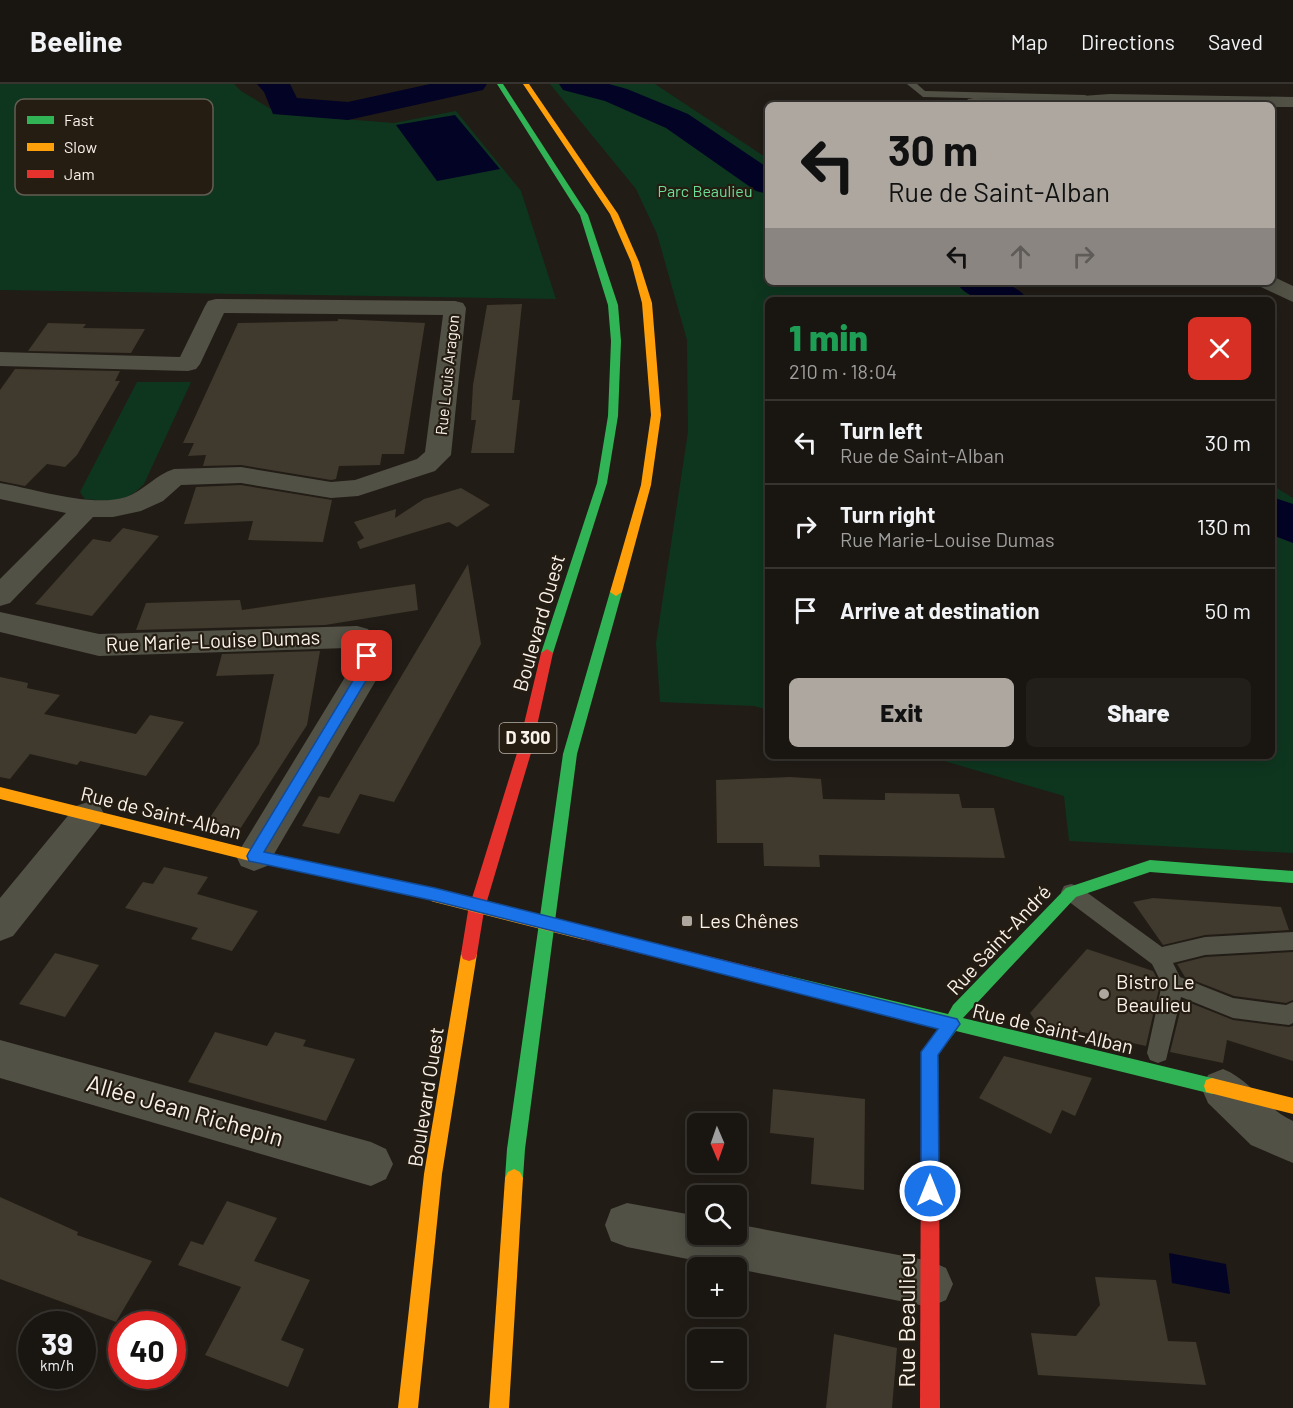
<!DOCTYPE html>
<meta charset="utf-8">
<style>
:root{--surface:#191510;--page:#221e19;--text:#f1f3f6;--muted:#9f9f9f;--line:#373430;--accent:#ada7a0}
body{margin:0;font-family:Barlow,sans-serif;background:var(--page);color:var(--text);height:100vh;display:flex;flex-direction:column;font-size:22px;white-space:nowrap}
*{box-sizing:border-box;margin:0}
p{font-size:20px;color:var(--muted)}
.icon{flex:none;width:33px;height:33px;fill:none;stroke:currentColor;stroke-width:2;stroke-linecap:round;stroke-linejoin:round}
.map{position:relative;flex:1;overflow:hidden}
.panel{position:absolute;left:765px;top:213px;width:510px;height:462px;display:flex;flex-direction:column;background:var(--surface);border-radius:9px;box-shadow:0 3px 15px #0003,0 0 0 2px var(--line)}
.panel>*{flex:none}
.banner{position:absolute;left:765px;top:18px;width:510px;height:183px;border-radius:9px;box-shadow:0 3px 15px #0003,0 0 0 2px var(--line);background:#ada7a0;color:#111;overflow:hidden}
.needle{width:39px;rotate:178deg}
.controls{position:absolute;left:687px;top:1029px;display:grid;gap:12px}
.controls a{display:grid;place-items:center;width:60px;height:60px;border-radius:9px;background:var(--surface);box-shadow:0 3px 15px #0003,0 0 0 2px var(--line);font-size:30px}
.speed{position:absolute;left:18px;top:1227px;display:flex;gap:12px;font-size:30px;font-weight:700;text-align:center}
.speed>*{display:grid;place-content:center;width:78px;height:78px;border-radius:50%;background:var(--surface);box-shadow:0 3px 15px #0003,0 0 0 2px var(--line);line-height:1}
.speed small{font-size:15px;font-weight:400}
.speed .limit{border:9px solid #d22;background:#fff;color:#111}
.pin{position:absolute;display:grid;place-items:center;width:51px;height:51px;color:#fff;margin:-26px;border-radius:12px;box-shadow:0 3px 9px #0006}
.me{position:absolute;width:66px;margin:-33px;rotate:0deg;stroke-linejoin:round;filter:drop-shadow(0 0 4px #0008)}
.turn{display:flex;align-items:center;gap:21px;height:126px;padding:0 24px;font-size:27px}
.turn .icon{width:78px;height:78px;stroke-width:2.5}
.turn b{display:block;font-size:42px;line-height:51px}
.lanes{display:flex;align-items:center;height:57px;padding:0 24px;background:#0003;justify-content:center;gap:30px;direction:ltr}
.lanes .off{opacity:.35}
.round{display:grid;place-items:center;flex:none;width:63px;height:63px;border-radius:9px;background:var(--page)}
.summary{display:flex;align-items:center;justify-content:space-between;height:102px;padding:0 24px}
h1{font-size:36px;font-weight:800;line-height:45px;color:#1e9e55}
.cta{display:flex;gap:12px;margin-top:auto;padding:12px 24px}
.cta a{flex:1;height:69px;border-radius:9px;background:var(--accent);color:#111;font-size:24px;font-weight:800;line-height:69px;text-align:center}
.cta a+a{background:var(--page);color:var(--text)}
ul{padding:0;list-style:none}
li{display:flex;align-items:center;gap:18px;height:84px;padding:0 24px;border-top:2px solid var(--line)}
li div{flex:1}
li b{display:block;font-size:22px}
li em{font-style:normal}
header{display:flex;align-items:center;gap:36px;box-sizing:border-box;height:84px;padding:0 30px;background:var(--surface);border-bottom:2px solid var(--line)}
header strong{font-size:28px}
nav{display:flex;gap:33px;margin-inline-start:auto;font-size:21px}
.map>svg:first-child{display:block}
.green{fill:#0e361f}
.water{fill:#030326}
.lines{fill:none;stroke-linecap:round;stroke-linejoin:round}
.river{fill:#030326;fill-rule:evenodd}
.building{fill:#40392d}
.lane{fill:#525146;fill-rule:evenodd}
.street{fill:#525146;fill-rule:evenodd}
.fast{fill:#30b455;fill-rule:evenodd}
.slow{fill:#ff9f0a;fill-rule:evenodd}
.jam{fill:#e5322d;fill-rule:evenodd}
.slow-bridge{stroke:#ff9f0a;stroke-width:14}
.route{fill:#1a73e8;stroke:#114b97;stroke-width:1.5}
.poi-dot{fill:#ada7a0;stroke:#251d12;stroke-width:2}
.labels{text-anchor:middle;stroke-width:4.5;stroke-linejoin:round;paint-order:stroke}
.far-park-label{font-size:16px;fill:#6adf97;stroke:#251d12}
.far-street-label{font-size:16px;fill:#f8f2eb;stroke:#251d12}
.shield{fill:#251d12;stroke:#b9b2aa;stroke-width:1.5}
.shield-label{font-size:18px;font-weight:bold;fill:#f8f2eb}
.street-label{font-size:20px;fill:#f8f2eb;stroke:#251d12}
.poi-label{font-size:20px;fill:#f8f2eb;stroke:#251d12;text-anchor:start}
.near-street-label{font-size:24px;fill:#f8f2eb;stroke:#251d12}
.key{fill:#251d12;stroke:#645d53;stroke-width:1.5}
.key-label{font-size:16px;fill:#f8f2eb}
</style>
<header>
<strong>Beeline</strong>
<nav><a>Map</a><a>Directions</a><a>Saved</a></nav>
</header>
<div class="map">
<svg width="1293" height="1324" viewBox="0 0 1293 1324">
<rect width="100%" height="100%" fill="#211c16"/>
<!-- green -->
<g class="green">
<polygon points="0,0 234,0 241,7 279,30 394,39 456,27 521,107 556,215 0,206"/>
<polygon points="550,0 655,0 768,75 768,198 1000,198 1028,216 768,216 768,626 754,622 660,618 656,559 688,348 687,256 657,150 636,105"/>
<path d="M137,298H191L144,400C125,420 110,417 85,415L80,408Z"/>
<polygon points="1272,401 1293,414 1293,769 1069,757 1064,712 927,672 1272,672"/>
</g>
<!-- water -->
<g class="water">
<polygon points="455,31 500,85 437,97 396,41"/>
<polygon points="1169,1169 1226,1180 1230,1210 1172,1199"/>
</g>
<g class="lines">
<!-- river -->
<g class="river">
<polygon points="257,0 290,0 297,14 348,18 430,0 487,0 483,6 348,36 273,30 264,8"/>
<polygon points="559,0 609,0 627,5 688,30 768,84 768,110 756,107 666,44 605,17 563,6"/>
<path d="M956,198C982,198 1011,192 1028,216C1002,216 972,222 956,198Z"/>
<polygon points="1272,413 1293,420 1293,459 1272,451"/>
</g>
</g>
<!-- building -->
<g class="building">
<polygon points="522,220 512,316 520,316 514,369 471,369 476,336 471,336 473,301 487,221"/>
<polygon points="338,235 425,239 404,370 382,370 380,381 339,382 336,395 331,396 241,381 203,382 206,371 188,372 194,359 183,359 238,239 338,237"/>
<polygon points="48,239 86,240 83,244 145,245 131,269 28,267"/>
<polygon points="15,285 120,287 115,297 120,297 77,371 65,383 47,380 25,402 0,397 0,306"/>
<polygon points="241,401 332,416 323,458 248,456 253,437 184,440 196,403"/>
<polygon points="461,404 490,421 457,443 449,438 360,465 357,458 364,454 354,438 396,425 395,434 424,415"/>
<polygon points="123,444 159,452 92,532 35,520 93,455 110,458"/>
<polygon points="468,480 481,560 394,718 360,710 339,750 302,742 319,712 329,714"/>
<polygon points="415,500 418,526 325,541 136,546 146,519 240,516 242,526"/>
<polygon points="320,567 307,641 240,745 207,738 259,660 274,590 216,592 222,570"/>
<polygon points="0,593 28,599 27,604 60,611 44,630 136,650 150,631 184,638 146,692 80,677 77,681 30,670 10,695 0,693"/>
<polygon points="790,693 821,695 823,715 885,716 885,709 959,710 962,724 994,724 1005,774 819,771 820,783 764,782 763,759 717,759 716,696"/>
<polygon points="164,783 208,793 197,810 258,827 232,867 191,855 198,844 125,824 143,798 153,800"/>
<polygon points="1153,814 1281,823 1289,846 1205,851 1163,861 1133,818"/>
<polygon points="1087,865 1153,887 1160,900 1146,962 1036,938 1030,929"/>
<polygon points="1293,868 1293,916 1286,919 1234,912 1185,893 1177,880 1205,873"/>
<polygon points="55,869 99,881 65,933 19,920"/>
<polygon points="1183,916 1233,936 1289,943 1293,942 1293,977 1227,956 1223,979 1170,968"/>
<polygon points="215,948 267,962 275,948 306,956 303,962 355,975 326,1037 188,998"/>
<polygon points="1004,972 1092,994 1075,1032 1062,1026 1051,1050 979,1014"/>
<polygon points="773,1005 865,1015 864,1106 811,1100 814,1054 770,1049"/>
<polygon points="0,1113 78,1148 77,1151 152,1177 116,1238 0,1195"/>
<polygon points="227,1117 277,1134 254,1177 310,1196 281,1256 304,1265 288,1303 205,1271 241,1203 178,1181 191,1157 203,1161"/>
<polygon points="1095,1193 1156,1196 1168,1257 1196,1258 1206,1301 1038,1291 1031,1249 1076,1252 1100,1221"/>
<polygon points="834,1250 897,1264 892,1324 826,1324"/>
</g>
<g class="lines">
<!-- lane -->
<g class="lane">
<polygon points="907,0 917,0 925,7 1085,11 1090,14 1085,17 923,13"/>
<polygon points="1071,800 1078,802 1162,863 1205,853 1293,848 1293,866 1205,871 1173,879 1180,893 1233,914 1286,921 1293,918 1293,939 1289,941 1233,934 1181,913 1166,976 1158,979 1150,976 1147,969 1162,900 1152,880 1064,814 1061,808 1064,802"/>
</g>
<!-- street -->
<g class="street">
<polygon points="1110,10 1293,13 1293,23 1272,23 1272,21 967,21 965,19 968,15 974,14 1040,15"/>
<polygon points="1272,192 1293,202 1293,218 1261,203 1258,198 1272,198"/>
<path d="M216,215L455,217L463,219L466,224L451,371L435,387L358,412L331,414L241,399L181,401L163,417L141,427L113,433H93L10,519L0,522V495L66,429L0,415V399C35,405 92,424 126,413C144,407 156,390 174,385L241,383L331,398L355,396L417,375L425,368L443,231L224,229L200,280L196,285L188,287L0,282V268L180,273L205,222L208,217Z"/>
<path d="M0,528L99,550L357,542L368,545C376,560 383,570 382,586L267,782L254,787L241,782L236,772L350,585L352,572L347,564L99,572L0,548Z"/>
<polygon points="88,718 100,722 105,732 100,742 13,852 0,857 0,814 76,722"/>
<polygon points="0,956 371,1058 386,1065 393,1080 386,1095 371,1102 0,994"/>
<path d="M1223,985C1251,996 1266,1025 1293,1037V1079L1251,1061L1208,1019L1202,1005L1208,991Z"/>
<polygon points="627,1119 698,1132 698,1150 736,1150 736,1140 930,1177 946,1184 953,1200 946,1216 930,1223 627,1163 611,1157 605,1141 611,1125"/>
</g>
<!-- fast -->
<g class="fast">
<polygon points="497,0 503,0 588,131 618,221 621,257 618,332 607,399 553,569 547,573 541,569 597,399 608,332 611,257 608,221 580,131"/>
<polygon points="616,504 622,508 577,670 525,1065 523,1094 520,1100 514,1103 508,1100 505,1094 507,1065 563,670 610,508"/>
<polygon points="1150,776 1293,787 1293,799 1150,788 1076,813 963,934 1212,994 1218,996 1220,1002 1218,1008 1212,1010 956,947 938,970 939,1020 936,1026 930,1028 924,1026 921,1020 922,968 940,943 781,904 775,902 773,897 775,892 781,890 948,930 953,921 1066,804"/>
</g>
<!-- slow -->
<g class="slow">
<polygon points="523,0 529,0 618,130 639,178 652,219 661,331 651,401 622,508 616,512 610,508 641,401 651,331 642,219 631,178 610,130"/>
<polygon points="0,703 254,766 435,805 440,807 442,811 440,815 435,817 254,778 0,715"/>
<polygon points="469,863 475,865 477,870 442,1090 418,1324 398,1324 424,1090 461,870 463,865"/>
<polygon points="1212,994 1293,1014 1293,1030 1206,1008 1204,1002 1206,996"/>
<polygon points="514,1085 520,1088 523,1094 509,1324 489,1324 505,1094 508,1088"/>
</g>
<!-- jam -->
<g class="jam">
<polygon points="547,565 553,569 531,669 484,827 477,870 475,875 469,877 463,875 461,870 468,827 517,669 541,569"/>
<polygon points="585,842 781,890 787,892 789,897 787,902 781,904 585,856 580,854 577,849 580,844"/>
<polygon points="930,1012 936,1014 939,1020 940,1324 920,1324 921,1020 924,1014"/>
</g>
<!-- slow-bridge -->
<polyline class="slow-bridge" points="435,811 585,849"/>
</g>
<!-- route -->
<polygon class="route" points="367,567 374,572 373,585 264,768 435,804 957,935 960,940 938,971 939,1107 936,1113 930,1116 923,1113 921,1107 921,968 938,945 435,817 249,777 247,772 249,768 360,585 363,569"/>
<!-- markers -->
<g class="poi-dot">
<rect x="681" y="831" width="12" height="12" rx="3"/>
<circle cx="1104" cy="910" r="6"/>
</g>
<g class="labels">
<!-- far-park labels -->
<g class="far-park-label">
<text x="705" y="113">Parc Beaulieu</text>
</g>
<!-- far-street labels -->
<g class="far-street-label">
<text transform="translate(447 291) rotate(-84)" y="6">Rue Louis Aragon</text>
</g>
<!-- shield labels -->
<rect class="shield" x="499.5" y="639" width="57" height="30" rx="4.5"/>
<g class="shield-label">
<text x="528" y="660">D 300</text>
</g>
<!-- street labels -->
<g class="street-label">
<text transform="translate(539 539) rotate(-74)" y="7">Boulevard Ouest</text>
<text transform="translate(213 557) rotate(-2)" y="7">Rue Marie-Louise Dumas</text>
<text transform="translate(161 729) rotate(14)" y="7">Rue de Saint-Alban</text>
<text transform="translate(999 856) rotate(-47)" y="7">Rue Saint-André</text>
<text transform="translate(1053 945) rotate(13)" y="7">Rue de Saint-Alban</text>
<text transform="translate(426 1013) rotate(-81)" y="7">Boulevard Ouest</text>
</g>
<!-- poi labels -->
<g class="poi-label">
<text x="699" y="844">Les Chênes</text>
<text x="1116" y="905">Bistro Le<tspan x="1116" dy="23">Beaulieu</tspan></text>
</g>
<!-- near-street labels -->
<g class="near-street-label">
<text transform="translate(185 1027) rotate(16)" y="8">Allée Jean Richepin</text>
<text transform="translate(907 1236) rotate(-90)" y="8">Rue Beaulieu</text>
</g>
</g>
<!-- legend -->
<rect x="15" y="15" width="198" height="96" rx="9" class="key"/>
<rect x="27" y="32" width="27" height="8" fill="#30b455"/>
<rect x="27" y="59" width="27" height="8" fill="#ff9f0a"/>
<rect x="27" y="86" width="27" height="8" fill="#e5322d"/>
<g class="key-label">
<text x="64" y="42">Fast</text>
<text x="64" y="69">Slow</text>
<text x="64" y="96">Jam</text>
</g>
</svg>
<div class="controls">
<a><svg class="needle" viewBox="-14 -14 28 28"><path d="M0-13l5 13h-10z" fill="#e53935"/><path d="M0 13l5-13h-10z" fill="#9f9f9f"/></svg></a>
<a><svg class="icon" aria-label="search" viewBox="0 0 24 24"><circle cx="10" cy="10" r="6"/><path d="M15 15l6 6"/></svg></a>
<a>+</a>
<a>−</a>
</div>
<div class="speed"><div>39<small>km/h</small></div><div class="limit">40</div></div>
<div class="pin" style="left:367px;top:572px;background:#d93025"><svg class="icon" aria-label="arrive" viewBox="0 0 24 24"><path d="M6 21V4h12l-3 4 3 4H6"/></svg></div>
<svg class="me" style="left:930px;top:1107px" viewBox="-20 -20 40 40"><circle r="17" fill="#1a73e8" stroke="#fff" stroke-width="3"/><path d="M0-11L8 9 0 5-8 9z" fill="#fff"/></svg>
<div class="banner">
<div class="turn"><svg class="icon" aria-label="left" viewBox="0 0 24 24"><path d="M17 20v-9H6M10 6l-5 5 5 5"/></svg><div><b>30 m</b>Rue de Saint-Alban</div></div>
<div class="lanes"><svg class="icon" aria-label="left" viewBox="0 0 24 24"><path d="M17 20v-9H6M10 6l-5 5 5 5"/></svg><svg class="icon off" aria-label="ahead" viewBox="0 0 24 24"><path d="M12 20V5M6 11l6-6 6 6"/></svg><svg class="icon off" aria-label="right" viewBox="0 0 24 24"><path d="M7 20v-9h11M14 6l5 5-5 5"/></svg></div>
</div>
<section class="panel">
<div class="summary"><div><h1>1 min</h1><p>210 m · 18:04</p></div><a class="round" style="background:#d93025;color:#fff"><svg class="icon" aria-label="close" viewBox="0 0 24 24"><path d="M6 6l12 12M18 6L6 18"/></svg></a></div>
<ul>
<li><svg class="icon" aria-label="left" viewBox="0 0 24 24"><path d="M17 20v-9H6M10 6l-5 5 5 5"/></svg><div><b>Turn left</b><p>Rue de Saint-Alban</p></div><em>30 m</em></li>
<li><svg class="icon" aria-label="right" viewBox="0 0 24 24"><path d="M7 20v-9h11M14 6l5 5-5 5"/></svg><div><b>Turn right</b><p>Rue Marie-Louise Dumas</p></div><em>130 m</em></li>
<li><svg class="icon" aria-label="arrive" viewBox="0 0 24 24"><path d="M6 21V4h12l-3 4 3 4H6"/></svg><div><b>Arrive at destination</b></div><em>50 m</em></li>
</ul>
<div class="cta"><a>Exit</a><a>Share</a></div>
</section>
</div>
